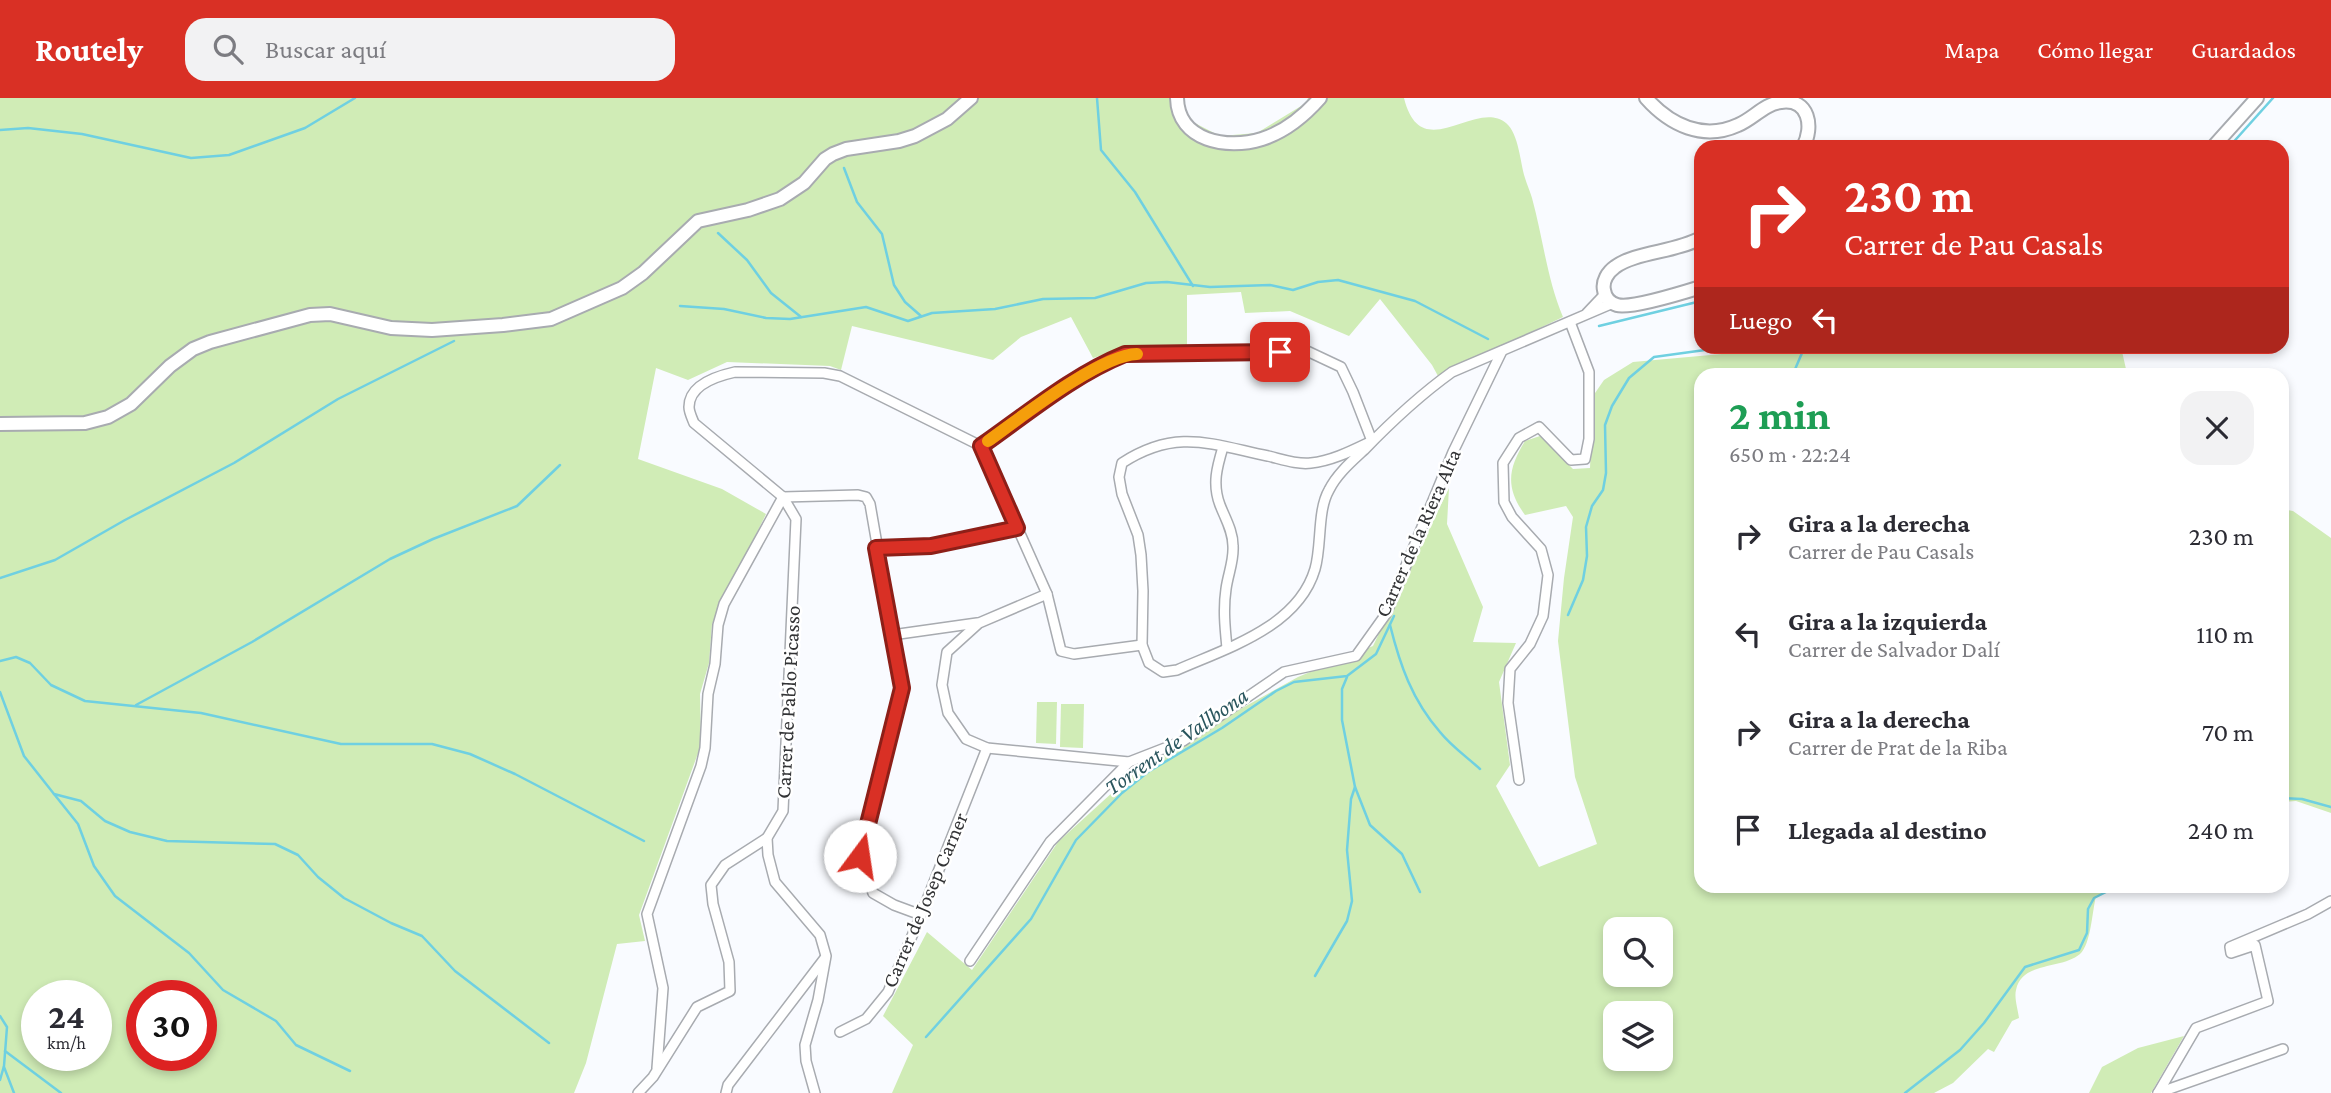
<!DOCTYPE html>
<html lang="es">
<meta charset="utf-8">
<style>
:root{--surface:#fff;--page:#f2f2f3;--text:#2b2b33;--muted:#7c7c81;--accent:#d93025}
body{margin:0;font-family:"Crimson Pro",serif;background:var(--page);color:var(--text);height:100vh;display:flex;flex-direction:column;font-size:26px;white-space:nowrap}
*{box-sizing:border-box;margin:0}
p{font-size:23px;color:var(--muted)}
.icon{flex:none;width:38px;height:38px;fill:none;stroke:currentColor;stroke-width:2;stroke-linecap:round;stroke-linejoin:round}
.map{position:relative;flex:1;overflow:hidden}
.sheet{position:absolute;left:1694px;top:270px;width:595px;height:525px;display:flex;flex-direction:column;background:var(--surface);border-radius:21px;box-shadow:0 4px 10px #0003}
.sheet>*{flex:none}
.guide{position:absolute;left:1694px;top:42px;width:595px;height:214px;border-radius:21px;box-shadow:0 4px 10px #0003;background:#d93025;color:#fff;overflow:hidden}
.buttons{position:absolute;left:1603px;top:819px;display:grid;gap:14px}
.buttons a{display:grid;place-items:center;width:70px;height:70px;border-radius:14px;background:var(--surface);box-shadow:0 4px 10px #0003;font-size:35px}
.speed{position:absolute;left:21px;top:882px;display:flex;gap:14px;font-size:35px;font-weight:700;text-align:center}
.speed>*{display:grid;place-content:center;width:91px;height:91px;border-radius:50%;background:var(--surface);box-shadow:0 4px 10px #0003;line-height:1}
.speed small{font-size:18px;font-weight:400}
.speed .limit{border:10px solid #d22;background:#fff;color:#111}
.pin{position:absolute;display:grid;place-items:center;width:60px;height:60px;color:#fff;margin:-30px;border-radius:14px;box-shadow:0 4px 10px #0006}
.me{position:absolute;width:77px;margin:-38px;rotate:14deg;stroke-linejoin:round;filter:drop-shadow(0 0 5px #0008)}
.turn{display:flex;align-items:center;gap:24px;height:147px;padding:0 35px;font-size:32px}
.turn .icon{width:91px;height:91px;stroke-width:2.5}
.turn b{display:block;font-size:49px;line-height:60px}
.then{display:flex;align-items:center;height:66px;padding:0 35px;background:#0003;gap:14px;font-size:26px}
.round{display:grid;place-items:center;flex:none;width:74px;height:74px;border-radius:21px;background:var(--page)}
.summary{display:flex;align-items:center;justify-content:space-between;height:119px;padding:0 35px}
h1{font-size:42px;font-weight:700;line-height:52px;color:#1e9e55}
ul{padding:0;list-style:none}
li{display:flex;align-items:center;gap:21px;height:98px;padding:0 35px}
li div{flex:1}
li b{display:block;font-size:26px}
li em{font-style:normal}
header{display:flex;align-items:center;gap:42px;box-sizing:border-box;height:98px;padding:0 35px;background:var(--accent);color:#fff}
header strong{font-size:33px}
nav{display:flex;gap:38px;margin-inline-start:auto;font-size:24px}
.search{width:490px;height:63px;background:var(--page);display:flex;align-items:center;gap:18px;box-sizing:border-box;padding:0 24px;border-radius:21px;color:var(--muted);font-size:26px}
.map>svg:first-child{display:block}
.green{fill:#d0ecb6;fill-rule:evenodd}
.lines{fill:none;stroke-linecap:round;stroke-linejoin:round}
.stream{stroke:#6fd0e1;stroke-width:2.5}
.minor-casing{stroke:#a8abb0;stroke-width:12}
.secondary-casing{stroke:#a8abb0;stroke-width:16}
.minor{stroke:#fff;stroke-width:9}
.secondary{stroke:#fff;stroke-width:12}
.route-casing{stroke:#8d1f18;stroke-width:18}
.route{stroke:#d93025;stroke-width:12}
.slow{stroke:#f59e0b;stroke-width:12}
.labels{text-anchor:middle;stroke-width:5;stroke-linejoin:round;paint-order:stroke}
.street-label{font-size:21px;fill:#333436;stroke:#fff}
.water-label{font-size:23px;font-style:italic;fill:#29555d;stroke:#fff}
</style>
<header>
<strong>Routely</strong>
<div class="search"><svg class="icon" aria-label="search" viewBox="0 0 24 24"><circle cx="10" cy="10" r="6"/><path d="M15 15l6 6"/></svg>Buscar aquí</div>
<nav><a>Mapa</a><a>Cómo llegar</a><a>Guardados</a></nav>
</header>
<div class="map">
<svg width="2331" height="995" viewBox="0 0 2331 995">
<rect width="100%" height="100%" fill="#f9fbff"/>
<!-- green -->
<g class="green">
<path d="M0,0H1184L1187,21L1220,38L1257,35L1306,5L1308,0H1404C1421,69 1475,0 1506,25C1519,36 1520,64 1525,80C1527,87 1530,93 1532,100C1543,140 1547,181 1563,219L1438,278L1432,267L1380,201L1349,238L1290,213L1245,215L1241,194L1187,197V250L1131,248L1093,260L1071,219L1021,239L993,262L852,228L841,272L830,268L727,264L688,282L656,270L638,361L722,391L766,416L712,526L709,565L700,596L701,647L639,817L645,843L617,846L586,965L574,995H0ZM37,898H96V957H37ZM142,898H201V957H142Z"/>
<path d="M1762,248L2121,249L2126,271L2132,276H1701V788H2124L2096,798C2092,814 2091,846 2080,856C2061,872 2022,863 2016,892C2014,900 2018,912 2019,920L2012,923L1994,954L1988,951L1953,985L1934,995H892L913,947L883,918L927,834L972,872L1058,744L1147,663L1298,579L1373,548L1449,390L1447,426L1483,509L1473,544L1516,545L1499,584L1510,667L1496,688L1539,769L1597,746L1575,679L1558,543L1564,480L1573,419L1566,408L1525,417C1505,389 1508,371 1525,343L1540,338L1573,371L1590,370L1593,298L1604,282L1633,264L1755,253ZM1615,831H1661V877H1615ZM1615,915H1661V961H1615Z"/>
<polygon points="2282,411 2293,413 2331,440 2331,715 2296,703 2282,704"/>
<polygon points="1037,604 1057,604 1056,646 1036,645"/>
<polygon points="1061,606 1084,606 1083,650 1060,649"/>
<polygon points="2184,938 2151,995 2089,995 2102,969 2138,950"/>
</g>
<g class="lines">
<!-- stream -->
<g class="stream">
<polyline points="1097,0 1101,52 1135,94 1193,188"/>
<polyline points="0,32 28,30 82,36 191,60 229,57 305,30 355,0"/>
<polyline points="2229,49 2273,0"/>
<polyline points="844,70 857,104 882,136 894,187 905,204 921,218"/>
<polyline points="718,135 747,162 771,195 801,219"/>
<polyline points="680,208 724,211 766,220 790,221 866,209 908,223 932,215 995,211 1043,201 1095,200 1146,185 1167,184 1210,189 1270,187 1293,192 1318,184 1338,182 1415,203 1488,241"/>
<polyline points="1599,228 1701,203"/>
<polyline points="1793,276 1805,248"/>
<polyline points="0,480 55,462 125,422 234,365 338,301 454,243"/>
<polyline points="1568,517 1583,482 1587,458 1586,429 1592,408 1603,392 1606,375 1605,327 1612,308 1629,280 1654,259 1734,248"/>
<path d="M1390,527C1400,567 1412,602 1440,634C1451,648 1467,659 1480,671"/>
<polyline points="0,563 16,559 30,565 51,587 85,603 201,615 341,646 432,646 470,656 515,676 644,743"/>
<polyline points="0,594 24,658 54,696 81,703 105,723 130,734 167,743 275,746 298,757 318,779 344,800 391,825 422,838 455,873 549,945"/>
<polyline points="136,607 252,544 390,461 433,441 517,408 560,367"/>
<polyline points="1355,689 1370,727 1402,756 1420,794"/>
<polyline points="54,696 78,726 94,768 115,798 189,855 223,892 276,923 296,947 350,973"/>
<polyline points="2282,700 2302,701 2331,709"/>
<polyline points="1315,878 1347,823 1352,803 1347,752 1351,701 1355,689 1342,622 1342,591 1347,579"/>
<polyline points="0,918 7,929 4,968 0,982"/>
<polyline points="926,939 1031,821 1076,742 1122,695 1148,674 1222,630 1276,593 1294,584 1347,578 1376,556 1394,518"/>
<polyline points="5,953 61,995"/>
<polyline points="4,969 14,995"/>
<polyline points="1905,995 1960,952 1984,925 2025,869 2079,852 2087,835 2088,811 2094,800 2118,788"/>
</g>
<!-- minor casing -->
<g class="minor-casing">
<g id="minor">
<polyline points="1587,215 1605,196"/>
<path d="M1372,343C1353,352 1332,363 1311,365C1298,367 1281,361 1268,358C1210,346 1176,330 1122,365L1119,379L1122,396L1138,437L1141,457L1143,493L1142,547L1149,565L1163,574L1177,572C1227,550 1298,529 1315,471C1322,447 1317,413 1329,392C1337,376 1351,364 1364,352C1392,323 1420,297 1452,274L1613,205"/>
<path d="M981,348C1027,316 1073,277 1125,256L1307,253L1341,269L1353,294L1372,343"/>
<polyline points="981,348 1047,496 1061,553 1074,556 1142,547"/>
<path d="M1223,349C1217,369 1212,386 1220,407C1225,420 1233,433 1233,448C1234,463 1228,476 1226,491C1223,511 1225,530 1227,550"/>
<polyline points="783,399 858,397 866,399 870,406 902,590 860,758 873,795 894,807 921,817"/>
<polyline points="876,450 931,448 1017,430"/>
<polyline points="1047,496 979,525 947,554 942,587 948,615 966,641 987,650 1129,664 1183,643 1284,574 1356,558 1386,516 1453,354 1502,253"/>
<polyline points="892,537 977,525"/>
<polyline points="1519,682 1508,605 1510,571 1530,546 1543,518 1548,477 1541,451 1512,419 1504,404 1503,365 1519,340 1539,329 1571,362 1585,361 1589,341 1589,274 1570,224"/>
<polyline points="970,863 1050,744 1129,664"/>
<polyline points="840,934 866,921 888,894 921,817 987,650"/>
<polyline points="657,970 663,890 647,816 701,668 705,650 708,596 715,566 718,527 724,506 783,399"/>
<polyline points="638,995 653,979 697,909 730,893 729,864 713,806 711,787 725,767 767,740"/>
<polyline points="726,995 728,987 825,860"/>
<path d="M815,995L806,963L805,947L818,902L826,858L820,837L775,784L768,757L767,740L783,713L796,421L783,399L694,325C692,320 689,314 689,309C689,287 717,278 735,274L824,275L840,278L981,348"/>
<polyline points="2158,995 2196,930 2268,903 2255,847 2231,855 2230,849 2308,816 2331,803"/>
<polyline points="2158,995 2283,951"/>
</g>
</g>
<!-- secondary casing -->
<g class="secondary-casing">
<g id="secondary">
<path d="M1177,0C1178,43 1227,52 1262,41C1284,34 1305,17 1320,0"/>
<path d="M1646,0C1670,27 1703,43 1738,27C1753,21 1764,6 1781,4C1809,0 1814,29 1803,49"/>
<polyline points="2213,49 2257,0"/>
<path d="M1701,140C1676,154 1635,154 1615,169C1608,174 1602,183 1604,192C1605,199 1610,205 1617,207C1630,211 1685,194 1701,189"/>
<polyline points="0,326 85,325 108,319 131,306 170,268 193,251 210,244 310,217 330,216 391,230 432,232 503,227 551,221 622,190 643,175 698,123 748,112 780,101 804,85 825,61 833,56 846,51 899,43 915,38 947,21 971,0"/>
</g>
</g>
<!-- minor -->
<use href="#minor" class="minor"/>
<!-- secondary -->
<use href="#secondary" class="secondary"/>
</g>
<g class="lines">
<!-- route casing -->
<g class="route-casing">
<path id="route" d="M860,758L902,590L876,450L931,448L1017,430L981,348C1027,316 1073,277 1125,256L1280,254"/>
</g>
<!-- route -->
<use href="#route" class="route"/>
<!-- slow -->
<path class="slow" d="M988,343C1020,320 1100,257 1137,256"/>
</g>
<g class="labels">
<!-- street labels -->
<g class="street-label">
<text transform="translate(1418 435) rotate(-66)" y="7">Carrer de la Riera Alta</text>
<text transform="translate(788 604) rotate(-87)" y="7">Carrer de Pablo Picasso</text>
<text transform="translate(925 802) rotate(-67)" y="7">Carrer de Josep Carner</text>
</g>
<!-- water labels -->
<g class="water-label">
<text transform="translate(1176 643) rotate(-35)" y="8">Torrent de Vallbona</text>
</g>
</g>
</svg>
<div class="buttons">
<a><svg class="icon" aria-label="search" viewBox="0 0 24 24"><circle cx="10" cy="10" r="6"/><path d="M15 15l6 6"/></svg></a>
<a><svg class="icon" aria-label="layers" viewBox="0 0 24 24"><path d="M12 4l9 5-9 5-9-5zM3 14l9 5 9-5"/></svg></a>
</div>
<div class="speed"><div>24<small>km/h</small></div><div class="limit">30</div></div>
<div class="pin" style="left:1280px;top:254px;background:#d93025"><svg class="icon" aria-label="arrive" viewBox="0 0 24 24"><path d="M6 21V4h12l-3 4 3 4H6"/></svg></div>
<svg class="me" style="left:860px;top:758px" viewBox="-20 -20 40 40"><circle r="19" fill="#fff"/><path d="M0-13L10 11 0 6-10 11z" fill="#d93025"/></svg>
<div class="guide">
<div class="turn"><svg class="icon" aria-label="right" viewBox="0 0 24 24"><path d="M7 20v-9h11M14 6l5 5-5 5"/></svg><div><b>230 m</b>Carrer de Pau Casals</div></div>
<div class="then">Luego<svg class="icon" aria-label="left" viewBox="0 0 24 24"><path d="M17 20v-9H6M10 6l-5 5 5 5"/></svg></div>
</div>
<section class="sheet">
<div class="summary"><div><h1>2 min</h1><p>650 m · 22:24</p></div><a class="round"><svg class="icon" aria-label="close" viewBox="0 0 24 24"><path d="M6 6l12 12M18 6L6 18"/></svg></a></div>
<ul>
<li><svg class="icon" aria-label="right" viewBox="0 0 24 24"><path d="M7 20v-9h11M14 6l5 5-5 5"/></svg><div><b>Gira a la derecha</b><p>Carrer de Pau Casals</p></div><em>230 m</em></li>
<li><svg class="icon" aria-label="left" viewBox="0 0 24 24"><path d="M17 20v-9H6M10 6l-5 5 5 5"/></svg><div><b>Gira a la izquierda</b><p>Carrer de Salvador Dalí</p></div><em>110 m</em></li>
<li><svg class="icon" aria-label="right" viewBox="0 0 24 24"><path d="M7 20v-9h11M14 6l5 5-5 5"/></svg><div><b>Gira a la derecha</b><p>Carrer de Prat de la Riba</p></div><em>70 m</em></li>
<li><svg class="icon" aria-label="arrive" viewBox="0 0 24 24"><path d="M6 21V4h12l-3 4 3 4H6"/></svg><div><b>Llegada al destino</b></div><em>240 m</em></li>
</ul>
</section>
</div>
